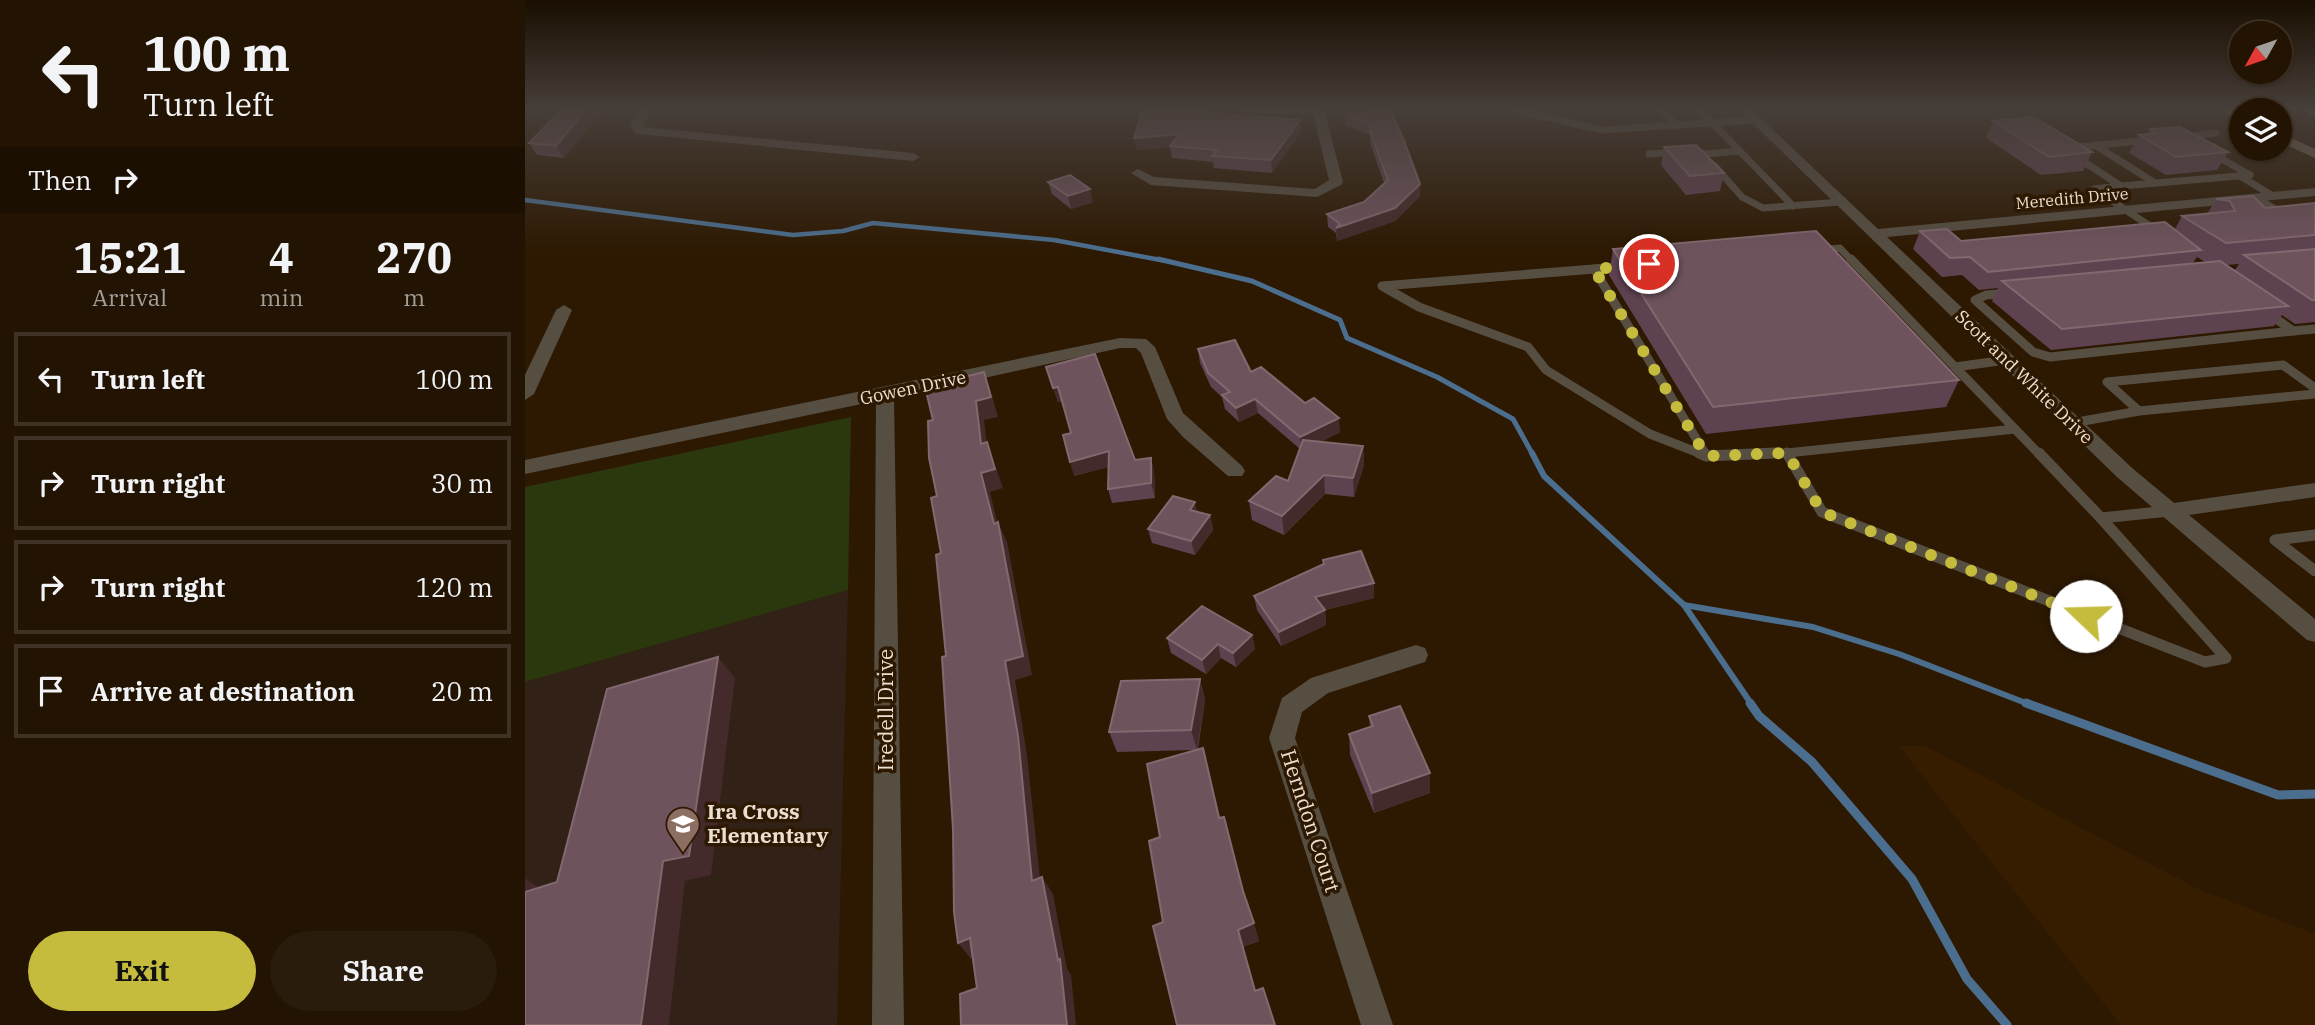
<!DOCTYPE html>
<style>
:root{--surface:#221302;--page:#2a1c0c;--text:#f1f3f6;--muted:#a29e99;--line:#3f3224;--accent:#c5bc3d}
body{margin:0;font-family:"IBM Plex Serif",serif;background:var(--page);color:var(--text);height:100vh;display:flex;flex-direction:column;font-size:26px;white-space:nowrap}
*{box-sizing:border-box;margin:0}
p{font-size:23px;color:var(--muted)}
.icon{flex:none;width:38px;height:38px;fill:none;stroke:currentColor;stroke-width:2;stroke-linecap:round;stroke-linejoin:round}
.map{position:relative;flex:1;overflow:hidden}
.sheet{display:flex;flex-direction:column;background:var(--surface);width:525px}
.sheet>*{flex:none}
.banner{background:#221302;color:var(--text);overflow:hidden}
.needle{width:46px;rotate:230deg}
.tools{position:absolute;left:1704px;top:21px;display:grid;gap:14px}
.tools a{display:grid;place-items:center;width:63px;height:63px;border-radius:50%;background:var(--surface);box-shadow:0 2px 5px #0004,0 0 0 2px var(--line);font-size:35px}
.pin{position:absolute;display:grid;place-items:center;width:60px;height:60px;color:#fff;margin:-30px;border:4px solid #fff;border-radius:50%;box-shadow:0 2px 7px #0007}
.me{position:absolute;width:77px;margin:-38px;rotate:291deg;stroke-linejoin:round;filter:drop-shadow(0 0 5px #0008)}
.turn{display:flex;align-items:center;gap:24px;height:147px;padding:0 28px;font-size:32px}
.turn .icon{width:91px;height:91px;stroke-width:2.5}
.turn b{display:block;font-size:49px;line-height:60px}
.then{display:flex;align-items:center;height:66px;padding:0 28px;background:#0003;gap:14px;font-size:26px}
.eta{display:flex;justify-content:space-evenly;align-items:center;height:119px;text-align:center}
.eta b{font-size:42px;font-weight:800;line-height:49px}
.cta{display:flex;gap:14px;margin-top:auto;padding:14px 28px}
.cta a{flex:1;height:80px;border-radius:42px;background:var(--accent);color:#111;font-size:28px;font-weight:800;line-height:80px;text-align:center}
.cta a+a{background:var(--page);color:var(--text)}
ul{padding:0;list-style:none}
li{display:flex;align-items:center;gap:21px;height:94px;margin:0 14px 10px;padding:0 14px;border:4px solid var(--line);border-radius:0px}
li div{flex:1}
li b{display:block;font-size:26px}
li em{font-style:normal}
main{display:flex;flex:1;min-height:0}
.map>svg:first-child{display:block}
.built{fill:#361d00}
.industrial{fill:#312117}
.green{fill:#2b380e}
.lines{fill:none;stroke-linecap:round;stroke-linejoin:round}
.stream-far3{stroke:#4b6e8e;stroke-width:4.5}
.stream-far2{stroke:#4b6e8e;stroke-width:5}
.stream-far1{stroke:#4b6e8e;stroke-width:6}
.stream{stroke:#4b6e8e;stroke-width:9}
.service-far2{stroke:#574e42;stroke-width:7}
.service-far1{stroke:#574e42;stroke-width:9}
.service{stroke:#574e42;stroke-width:11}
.minor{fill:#574e42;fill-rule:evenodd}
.secondary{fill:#776856;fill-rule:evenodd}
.motorway{fill:#a78f73;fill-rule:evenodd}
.wall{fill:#5f4250;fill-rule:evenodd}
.shaded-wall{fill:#442a2b}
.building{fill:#6e535d;stroke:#82686f;stroke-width:2}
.route{stroke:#c5bc3d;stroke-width:12;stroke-dasharray:0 21.6}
.labels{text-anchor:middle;stroke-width:7;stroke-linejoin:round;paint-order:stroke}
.far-street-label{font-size:16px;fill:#ecded0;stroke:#2d1902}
.street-label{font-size:18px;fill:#ecded0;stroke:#2d1902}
.near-street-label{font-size:21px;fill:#ecded0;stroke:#2d1902}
.near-poi-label{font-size:21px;font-weight:bold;fill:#ecded0;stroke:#2d1902;text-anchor:start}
</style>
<main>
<section class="sheet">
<div class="banner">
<div class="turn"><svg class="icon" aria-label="left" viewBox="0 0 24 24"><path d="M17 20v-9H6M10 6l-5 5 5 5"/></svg><div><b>100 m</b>Turn left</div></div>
<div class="then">Then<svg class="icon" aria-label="right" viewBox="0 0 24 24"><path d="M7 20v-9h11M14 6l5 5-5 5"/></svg></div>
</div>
<div class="eta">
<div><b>15:21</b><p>Arrival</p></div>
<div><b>4</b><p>min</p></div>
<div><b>270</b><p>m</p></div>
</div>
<ul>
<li><svg class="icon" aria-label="left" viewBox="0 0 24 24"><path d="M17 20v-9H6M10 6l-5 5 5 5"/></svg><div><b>Turn left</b></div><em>100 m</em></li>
<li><svg class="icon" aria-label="right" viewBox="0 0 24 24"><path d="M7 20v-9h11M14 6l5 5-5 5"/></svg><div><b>Turn right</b></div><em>30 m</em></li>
<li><svg class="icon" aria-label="right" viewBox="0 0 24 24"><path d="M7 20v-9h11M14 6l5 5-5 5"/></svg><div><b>Turn right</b></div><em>120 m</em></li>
<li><svg class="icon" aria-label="arrive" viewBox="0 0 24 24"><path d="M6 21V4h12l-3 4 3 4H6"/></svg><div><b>Arrive at destination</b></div><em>20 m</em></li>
</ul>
<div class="cta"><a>Exit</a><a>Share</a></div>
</section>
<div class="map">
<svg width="1790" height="1025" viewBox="0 0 1790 1025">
<rect width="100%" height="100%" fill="#2d1902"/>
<!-- built -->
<polygon class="built" points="1374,746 1400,746 1673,889 1790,934 1790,1025 1596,1025"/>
<!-- industrial -->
<polygon class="industrial" points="323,590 312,1025 0,1025 0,682"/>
<!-- green -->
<polygon class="green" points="326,417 323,590 0,682 0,487"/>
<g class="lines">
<!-- stream-far3 -->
<polyline class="stream-far3" points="0,200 268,235 318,231 348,223 529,240 641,261"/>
<!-- stream-far2 -->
<polyline class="stream-far2" points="633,259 727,281 815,320 822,338 912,377 988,419 1008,455"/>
<!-- stream-far1 -->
<g class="stream-far1">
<polyline points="1007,453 1019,476 1159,605 1288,627 1374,654 1506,705"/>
<polyline points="1159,605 1227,705"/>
</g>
<!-- stream -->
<g class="stream">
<polyline points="1225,703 1234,716 1287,762 1387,879 1442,979 1482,1025"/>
<polyline points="1501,703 1753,795 1790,794"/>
</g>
<!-- service-far2 -->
<g class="service-far2">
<polyline points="987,109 1077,130 1230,120"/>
<polyline points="1136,109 1151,125"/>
<polyline points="1174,109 1268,206"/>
<polyline points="1659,137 1691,133"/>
<polyline points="1570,145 1630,183"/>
<polyline points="1545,148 1623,140"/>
<polyline points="1169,151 1180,154 1215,151"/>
<polyline points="1124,154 1150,152"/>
<polyline points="1688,154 1725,175"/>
<polyline points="1550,156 1596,186 1569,189 1631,230"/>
<polyline points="1190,166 1217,197 1238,208 1316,202"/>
<polyline points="1715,176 1748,196"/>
<polyline points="1596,186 1725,175"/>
<polyline points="1731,198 1759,214"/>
<polyline points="1294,250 1315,248 1327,261"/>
</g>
<!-- service-far1 -->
<g class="service-far1">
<polyline points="1326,259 1430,367"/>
<polyline points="1100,266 1069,269 1181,455"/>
<polyline points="1069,269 857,286 894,307 1003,347 1021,370 1125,434 1179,455"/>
<polyline points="1484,293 1461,295 1450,300 1508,352 1525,357 1768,331"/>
<polyline points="1743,313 1768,331 1790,329"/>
<polyline points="1481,360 1430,367 1515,455"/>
<polyline points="1614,411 1582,382 1758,365 1790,388"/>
<polyline points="1547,423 1614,411 1790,394"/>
<polyline points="1203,455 1262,453"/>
<polyline points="1263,455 1262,453 1490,429"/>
</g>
<!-- service -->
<g class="service">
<polyline points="1174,453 1181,456"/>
<polyline points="1179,453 1181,456 1250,453"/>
<polyline points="1262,453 1297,512 1680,662 1701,658 1576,518"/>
<polyline points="1514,453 1576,518 1644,511"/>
<polyline points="1790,535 1750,540 1790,571"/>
</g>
<!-- minor -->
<g class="minor">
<polygon points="116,109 128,109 118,127 388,153 395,157 388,161 113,134 109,133 105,124"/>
<polygon points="711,109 799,109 818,182 816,185 792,197 626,185 606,173 613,169 629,177 790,189 804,180 788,114 717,113"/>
<polygon points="1213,109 1226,109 1353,229 1790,188 1790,196 1362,237 1606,467 1649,503 1790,483 1790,497 1664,515 1790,619 1790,642 1782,640 1592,477"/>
<polygon points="39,305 47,310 9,394 0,400 0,375 31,310"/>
<polygon points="595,338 621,339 630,347 658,413 717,466 720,471 717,476 703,476 658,437 642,419 616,353 611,348 595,348 369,398 379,1025 347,1025 351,401 0,474 0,460"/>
<polygon points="891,645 900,648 903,655 900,662 803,693 777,712 770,738 868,1025 836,1025 744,738 757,698 786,678"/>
</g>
<!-- secondary -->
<polygon class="secondary" points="1755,133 1790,149 1790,158 1755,142"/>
<!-- motorway -->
<g class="motorway">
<polygon points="1697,109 1717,112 1717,121 1699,112"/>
<polygon points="1775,109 1790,109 1790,117"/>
</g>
</g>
<!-- wall -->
<g class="wall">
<polygon points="37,109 72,109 75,113 39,158 12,155 4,143"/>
<polygon points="839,109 865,109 895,196 870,221 812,241 811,233 803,227 802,214 839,202 859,183 845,143 845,135 820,125 820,114 840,112"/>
<polygon points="775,120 776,132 747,173 689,168 688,162 647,158 645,147 611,150"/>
<polygon points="1468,121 1567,152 1558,171 1516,175 1461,138"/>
<polygon points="1625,129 1703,152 1692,170 1641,175 1604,153 1614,135 1623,134"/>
<polygon points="1139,147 1199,173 1195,191 1161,195 1136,165"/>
<polygon points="523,182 568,202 546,209 527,194"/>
<path d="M1728,196L1740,208L1790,203V322L1770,324L1757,315L1749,326L1526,350L1467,301L1473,288L1454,290L1437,275L1417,277L1388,249L1395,231L1436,241L1650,229L1657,216L1682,214L1691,199ZM1672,257L1680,262L1668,263ZM1714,264L1710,270L1701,265Z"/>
<polygon points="1088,249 1434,380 1421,407 1181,434 1084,275"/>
<polygon points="673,349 726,372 815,432 795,442 838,446 839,465 829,497 800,494 759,535 727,520 724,501 763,481 775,449 733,413 714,422 700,409 697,397 686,387 675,363"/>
<polygon points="521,367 610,460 626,458 629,472 630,498 587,503 583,489 583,467 549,476 546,433 537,401 533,402"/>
<polygon points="685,515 688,530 670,555 627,543 623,529"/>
<polygon points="798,560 849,583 849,598 800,610 801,625 756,646 732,610 729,596 798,564"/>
<polygon points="727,635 730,649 711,667 696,658 681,674 646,653 642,638"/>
<polygon points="675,679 680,700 673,749 683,767 695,818 699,817 720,897 734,941 718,947 731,991 750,1025 638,922 635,837 669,750 592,752 584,732"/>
<polygon points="844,716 905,773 905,793 849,813 825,755 824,734 845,727"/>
</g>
<!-- shaded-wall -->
<g class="shaded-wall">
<polygon points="62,109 72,109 75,113 39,158 31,146"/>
<polygon points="775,120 776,132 747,173 746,160"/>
<polygon points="655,134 645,147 611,150 609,138"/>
<polygon points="895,184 895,196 870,221 812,241 811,228"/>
<polygon points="565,189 568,202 546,209 543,196"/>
<polygon points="459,372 466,392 473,417 459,420 464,463 456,444 451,401"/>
<polygon points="533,387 538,401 533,402 528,388"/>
<polygon points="730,399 733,413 714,422 711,408"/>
<polygon points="814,418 815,432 777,451 775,437"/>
<polygon points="462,442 478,488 465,492 477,543 469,524 456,473"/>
<polygon points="838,446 839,465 829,497 828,478"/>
<polygon points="584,451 588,466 549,476 545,462"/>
<polygon points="626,458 629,472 630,498 626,483"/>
<polygon points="799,475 800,494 759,535 757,516"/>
<polygon points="670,502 673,517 665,510"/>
<polygon points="685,515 688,530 670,555 666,541"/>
<polygon points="473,522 482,542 507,675 490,680 502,755 517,898 507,881 480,661"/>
<polygon points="849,583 849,598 792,612 790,597"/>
<polygon points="800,610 801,625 756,646 754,632"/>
<polygon points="727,635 730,649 711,667 708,653"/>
<polygon points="693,644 696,658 681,674 677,660"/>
<polygon points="193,657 210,678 186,875 160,881 144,1025 116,1025 138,861"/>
<polygon points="675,679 680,700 672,750 666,730"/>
<polygon points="678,748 683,767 700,837 694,818"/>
<polygon points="905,773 905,793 849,813 847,793"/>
<polygon points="517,877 528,894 542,969 546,975 551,1025 542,1025 533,960"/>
<polygon points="0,878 17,890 0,902"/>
<polygon points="729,923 734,941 718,947 713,930"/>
<polygon points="445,938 458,955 446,959 433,943"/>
</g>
<!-- building -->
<g class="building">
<polygon points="37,109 62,109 31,146 4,143"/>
<polygon points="618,109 643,109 775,120 746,160 687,156 692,150 645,146 655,134 609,138"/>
<polygon points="843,109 865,109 878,138 895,184 870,208 811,228 815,224 802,214 839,202 863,180 845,131 845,123 820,114 845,112"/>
<polygon points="1509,117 1567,152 1524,157 1468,121"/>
<polygon points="1655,127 1703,152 1651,157 1614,135 1631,133 1625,129"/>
<polygon points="1171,145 1199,173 1165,176 1139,147"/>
<polygon points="545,175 565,189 543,196 523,182"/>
<polygon points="1728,196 1740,208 1790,203 1790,235 1701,243 1657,216 1710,211 1705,201 1691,199"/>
<polygon points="1640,222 1676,250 1463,272 1445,257 1425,258 1395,231 1422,229 1436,241"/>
<polygon points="1291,231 1434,380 1188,407 1088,249"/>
<polygon points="1790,249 1790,300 1787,300 1719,255"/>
<polygon points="1695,261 1763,306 1537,329 1477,281"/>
<polygon points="710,340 726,372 736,367 780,403 789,398 814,418 775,437 730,399 711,408 697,395 705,392 683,373 673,349"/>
<polygon points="570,354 610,460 626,458 626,483 583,489 584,451 545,462 538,435 546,433 533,387 528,388 521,367"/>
<polygon points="459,372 466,397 451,401 456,444 462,442 470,469 456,473 469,524 473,522 498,656 480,661 493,736 507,881 517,877 533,960 535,959 542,1025 436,1025 435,994 452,988 445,938 433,943 429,912 428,829 417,657 421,656 411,555 416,553 406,498 412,496 404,458 403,421 408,420 400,387"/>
<polygon points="778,440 838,446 828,478 799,475 757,516 724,501 751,476 763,481"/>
<polygon points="648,496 670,502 665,510 685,515 666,541 623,529"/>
<polygon points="836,551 849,583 790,597 800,610 754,632 729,596 799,564 798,560"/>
<polygon points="677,606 727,635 708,653 693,644 677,660 642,638"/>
<polygon points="193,657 164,856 138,861 116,1025 0,1025 0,892 32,882 82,689"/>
<polygon points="675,679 666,730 584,732 596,681"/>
<polygon points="875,706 905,773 847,793 824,734 848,726 844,716"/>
<polygon points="678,748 694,818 699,817 718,891 729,923 713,930 730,991 738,988 750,1025 652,1025 628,926 638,922 624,841 635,837 622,764"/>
</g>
<!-- sky -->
<linearGradient id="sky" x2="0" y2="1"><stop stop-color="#190e01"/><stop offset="0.43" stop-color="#463e39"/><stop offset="1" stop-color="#463e39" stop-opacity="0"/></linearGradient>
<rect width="1790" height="252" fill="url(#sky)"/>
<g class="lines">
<!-- route -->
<polyline class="route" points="1124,264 1069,269 1181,456 1262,453 1297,512 1561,616"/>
</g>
<!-- icons -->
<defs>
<g id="school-pin" transform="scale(1.75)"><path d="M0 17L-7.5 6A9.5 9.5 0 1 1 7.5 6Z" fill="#8d6e63" stroke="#2d1902"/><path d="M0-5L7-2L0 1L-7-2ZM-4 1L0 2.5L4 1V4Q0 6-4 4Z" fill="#fff"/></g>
</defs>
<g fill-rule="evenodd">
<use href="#school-pin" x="158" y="824"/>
</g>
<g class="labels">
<!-- far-street labels -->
<g class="far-street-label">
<text transform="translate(1547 198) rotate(-5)" y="6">Meredith Drive</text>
</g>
<!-- street labels -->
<g class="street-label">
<text transform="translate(1499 377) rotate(44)" y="6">Scott and White Drive</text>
<text transform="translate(388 388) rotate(-12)" y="6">Gowen Drive</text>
</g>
<!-- near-street labels -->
<g class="near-street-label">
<text transform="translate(361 710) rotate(-90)" y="7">Iredell Drive</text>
<text transform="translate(785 821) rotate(72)" y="7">Herndon Court</text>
</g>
<!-- near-poi labels -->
<g class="near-poi-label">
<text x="182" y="819">Ira Cross<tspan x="182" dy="24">Elementary</tspan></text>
</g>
</g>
</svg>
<div class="tools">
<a><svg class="needle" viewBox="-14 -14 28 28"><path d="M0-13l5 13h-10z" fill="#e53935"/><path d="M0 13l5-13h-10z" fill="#a29e99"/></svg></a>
<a><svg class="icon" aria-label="layers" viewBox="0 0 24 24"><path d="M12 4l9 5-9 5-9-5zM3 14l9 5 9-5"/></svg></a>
</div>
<div class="pin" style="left:1124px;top:264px;background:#d93025"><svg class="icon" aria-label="arrive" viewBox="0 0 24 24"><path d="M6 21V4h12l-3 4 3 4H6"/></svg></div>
<svg class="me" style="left:1561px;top:616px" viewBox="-20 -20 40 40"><circle r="19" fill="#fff"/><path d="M0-13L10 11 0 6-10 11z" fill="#c5bc3d"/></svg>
</div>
</main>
